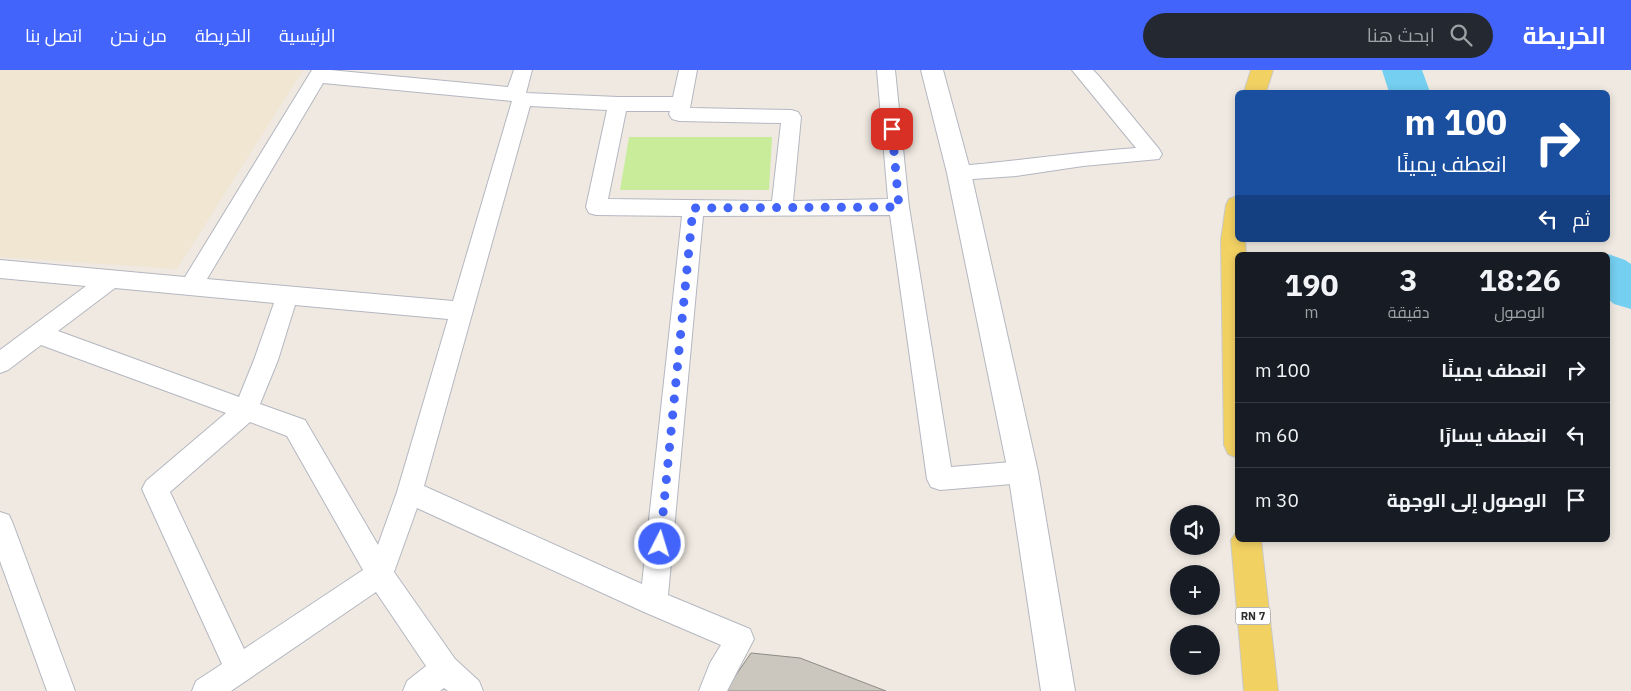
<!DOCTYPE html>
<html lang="ar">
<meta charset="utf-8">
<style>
:root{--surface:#171b24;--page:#242831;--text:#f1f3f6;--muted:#9ea1a6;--line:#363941;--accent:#4264fb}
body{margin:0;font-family:"IBM Plex Sans",Cairo,sans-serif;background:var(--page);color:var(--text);direction:rtl;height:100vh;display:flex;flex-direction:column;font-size:19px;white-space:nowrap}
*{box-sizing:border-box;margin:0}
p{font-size:16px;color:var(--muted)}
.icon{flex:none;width:28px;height:28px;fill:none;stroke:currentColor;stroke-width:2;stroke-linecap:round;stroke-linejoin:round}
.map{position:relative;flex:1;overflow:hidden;direction:ltr}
.side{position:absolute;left:1235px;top:182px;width:375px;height:290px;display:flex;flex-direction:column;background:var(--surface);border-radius:8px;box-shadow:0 2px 8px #0003;direction:rtl}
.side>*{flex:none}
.guide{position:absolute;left:1235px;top:20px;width:375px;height:152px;border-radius:8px;box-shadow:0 2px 8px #0003;direction:rtl;background:#1a4fa0;color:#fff;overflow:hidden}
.tools{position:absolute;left:1170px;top:435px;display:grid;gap:10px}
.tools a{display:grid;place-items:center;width:50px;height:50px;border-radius:50%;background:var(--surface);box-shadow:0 2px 8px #0003;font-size:25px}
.pin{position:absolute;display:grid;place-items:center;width:42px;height:42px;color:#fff;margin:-21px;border-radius:10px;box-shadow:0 2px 8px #0006}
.me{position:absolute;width:55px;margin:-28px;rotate:5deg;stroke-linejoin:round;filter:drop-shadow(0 0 4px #0008)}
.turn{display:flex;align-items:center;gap:18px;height:105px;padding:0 20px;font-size:22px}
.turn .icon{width:65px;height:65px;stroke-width:2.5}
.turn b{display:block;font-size:35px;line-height:42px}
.then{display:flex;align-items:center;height:48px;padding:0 20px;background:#0003;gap:10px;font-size:19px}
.eta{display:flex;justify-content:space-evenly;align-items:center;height:85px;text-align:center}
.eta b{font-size:30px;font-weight:700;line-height:35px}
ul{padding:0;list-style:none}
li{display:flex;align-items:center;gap:15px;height:65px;padding:0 20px;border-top:1px solid var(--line)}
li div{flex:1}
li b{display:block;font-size:19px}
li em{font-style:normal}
header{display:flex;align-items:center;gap:30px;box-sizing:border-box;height:70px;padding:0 25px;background:var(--accent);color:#fff}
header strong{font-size:24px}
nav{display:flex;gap:28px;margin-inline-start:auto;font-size:18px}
.search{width:350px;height:45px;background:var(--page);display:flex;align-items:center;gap:12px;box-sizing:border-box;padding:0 18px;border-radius:28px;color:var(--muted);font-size:19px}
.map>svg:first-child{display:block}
.education{fill:#f0e6d1}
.pitch{fill:#c9ec9a}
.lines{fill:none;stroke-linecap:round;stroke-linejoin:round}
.river{fill:#75cff0;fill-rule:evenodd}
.building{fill:#cbc7bf;stroke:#8e8b86}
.minor-casing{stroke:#b4b7c1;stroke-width:2}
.secondary-casing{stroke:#b4b7c1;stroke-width:2}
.primary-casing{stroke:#c9c9c9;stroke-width:2}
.minor{fill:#fff;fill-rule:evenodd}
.secondary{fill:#fff;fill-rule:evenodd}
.primary{fill:#f2d163;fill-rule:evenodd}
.route{stroke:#4264fb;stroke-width:9;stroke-dasharray:0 16.2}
.labels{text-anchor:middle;stroke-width:5;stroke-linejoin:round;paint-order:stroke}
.shield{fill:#fff;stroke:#6d6d6d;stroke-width:1}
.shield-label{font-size:11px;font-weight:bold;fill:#2e2e2e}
</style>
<header>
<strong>الخريطة</strong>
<div class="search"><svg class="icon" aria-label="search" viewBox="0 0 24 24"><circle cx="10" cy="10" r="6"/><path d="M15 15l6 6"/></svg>ابحث هنا</div>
<nav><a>الرئيسية</a><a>الخريطة</a><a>من نحن</a><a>اتصل بنا</a></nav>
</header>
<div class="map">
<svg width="1631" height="621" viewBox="0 0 1631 621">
<rect width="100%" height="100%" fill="#efe9e1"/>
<!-- education -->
<polygon class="education" points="0,0 303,0 177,199 0,187"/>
<!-- pitch -->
<polygon class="pitch" points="629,67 772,67 769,120 620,120"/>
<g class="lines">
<!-- river -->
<g class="river">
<polygon points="1382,0 1422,0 1430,22 1389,22"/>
<polygon points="1608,184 1625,190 1631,194 1631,239 1614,234 1608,229 1606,185"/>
</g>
</g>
<!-- building -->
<polygon class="building" points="751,583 800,588 886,621 725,621"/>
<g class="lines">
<!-- minor casing -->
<g class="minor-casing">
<g id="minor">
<path d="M312,0H330L508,17L514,0H532L526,23L618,27H673L679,0H697L690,38L791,40L798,42L801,47L793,131L888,129L877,0H895L909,137L951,397L1023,391L1032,394L1036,402L1032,410L1023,413L940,420L931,417L927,409L890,145L703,146L668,525L750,559L754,569L727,621H699L710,593L721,575L644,542L417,438L394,502L455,589L479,611L483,621H448L444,618L440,621H403L407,611L426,596L376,522L231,621H192L196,611L222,594L142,419L146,411L226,343L41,275L8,300L0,303V280L86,216L0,208V190L185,207ZM323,13L512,31L453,231L207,209ZM530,36L607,40L586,137L589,143L596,145L682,146L642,514L424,416ZM626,41H670L669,44L672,49L679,51L781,53L772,131L608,129ZM115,218L274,233L254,290L239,327L58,261ZM295,235L448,249L397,422L378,475L305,350L260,334L278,290ZM250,352L287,366L363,500L244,579L170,422Z"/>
<path d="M1072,0H1093L1098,5L1159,79L1162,84L1159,89L1083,96L1016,106L959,110L952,108L949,103L952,98L959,96C1018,91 1077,82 1136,78Z"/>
<polygon points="0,442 9,445 13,454 75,621 47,621 0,491"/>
</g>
</g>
<!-- secondary casing -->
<g class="secondary-casing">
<polygon id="secondary" points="921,0 943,0 971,103 1038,402 1075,621 1041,621 1008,402 947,103"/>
</g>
<!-- primary casing -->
<g class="primary-casing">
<g id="primary">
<polygon points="1251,0 1273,0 1266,22 1244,22"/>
<polygon points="1238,126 1238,170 1245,170 1246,185 1238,185 1238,388 1228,384 1224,375 1221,170 1226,135 1229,129"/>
<polygon points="1238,459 1238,470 1261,470 1278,621 1244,621 1231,470"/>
</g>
</g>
<!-- minor -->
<use href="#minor" class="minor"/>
<!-- secondary -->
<use href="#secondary" class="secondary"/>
<!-- primary -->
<use href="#primary" class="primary"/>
</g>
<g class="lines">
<!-- route -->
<polyline class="route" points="660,474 693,138 899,137 892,59"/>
</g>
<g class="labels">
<!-- shield labels -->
<rect class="shield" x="1235.5" y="537.5" width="35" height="17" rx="4"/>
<g class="shield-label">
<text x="1253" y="550">RN 7</text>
</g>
</g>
</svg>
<div class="tools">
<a><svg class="icon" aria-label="sound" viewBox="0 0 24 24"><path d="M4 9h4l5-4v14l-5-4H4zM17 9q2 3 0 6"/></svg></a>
<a>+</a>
<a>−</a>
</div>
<div class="pin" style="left:892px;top:59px;background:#d93025"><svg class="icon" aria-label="arrive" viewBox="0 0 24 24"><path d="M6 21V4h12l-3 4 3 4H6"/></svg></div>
<svg class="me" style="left:660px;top:474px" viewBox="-20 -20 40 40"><circle r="17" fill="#4264fb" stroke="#fff" stroke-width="3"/><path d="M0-11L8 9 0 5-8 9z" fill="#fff"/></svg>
<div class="guide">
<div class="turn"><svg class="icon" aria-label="right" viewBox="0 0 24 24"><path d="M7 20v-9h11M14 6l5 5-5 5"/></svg><div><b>100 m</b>انعطف يمينًا</div></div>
<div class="then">ثم<svg class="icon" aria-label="left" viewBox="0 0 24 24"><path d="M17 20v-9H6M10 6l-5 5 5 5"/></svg></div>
</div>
<section class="side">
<div class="eta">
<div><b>18:26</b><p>الوصول</p></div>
<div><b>3</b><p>دقيقة</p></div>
<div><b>190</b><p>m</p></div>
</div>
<ul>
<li><svg class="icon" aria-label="right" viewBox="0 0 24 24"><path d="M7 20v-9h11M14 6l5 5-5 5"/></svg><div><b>انعطف يمينًا</b></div><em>100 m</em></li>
<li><svg class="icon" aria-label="left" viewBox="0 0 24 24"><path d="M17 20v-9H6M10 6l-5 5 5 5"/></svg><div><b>انعطف يسارًا</b></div><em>60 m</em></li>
<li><svg class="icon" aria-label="arrive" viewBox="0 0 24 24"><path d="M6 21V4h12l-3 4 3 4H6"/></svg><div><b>الوصول إلى الوجهة</b></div><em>30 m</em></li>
</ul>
</section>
</div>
